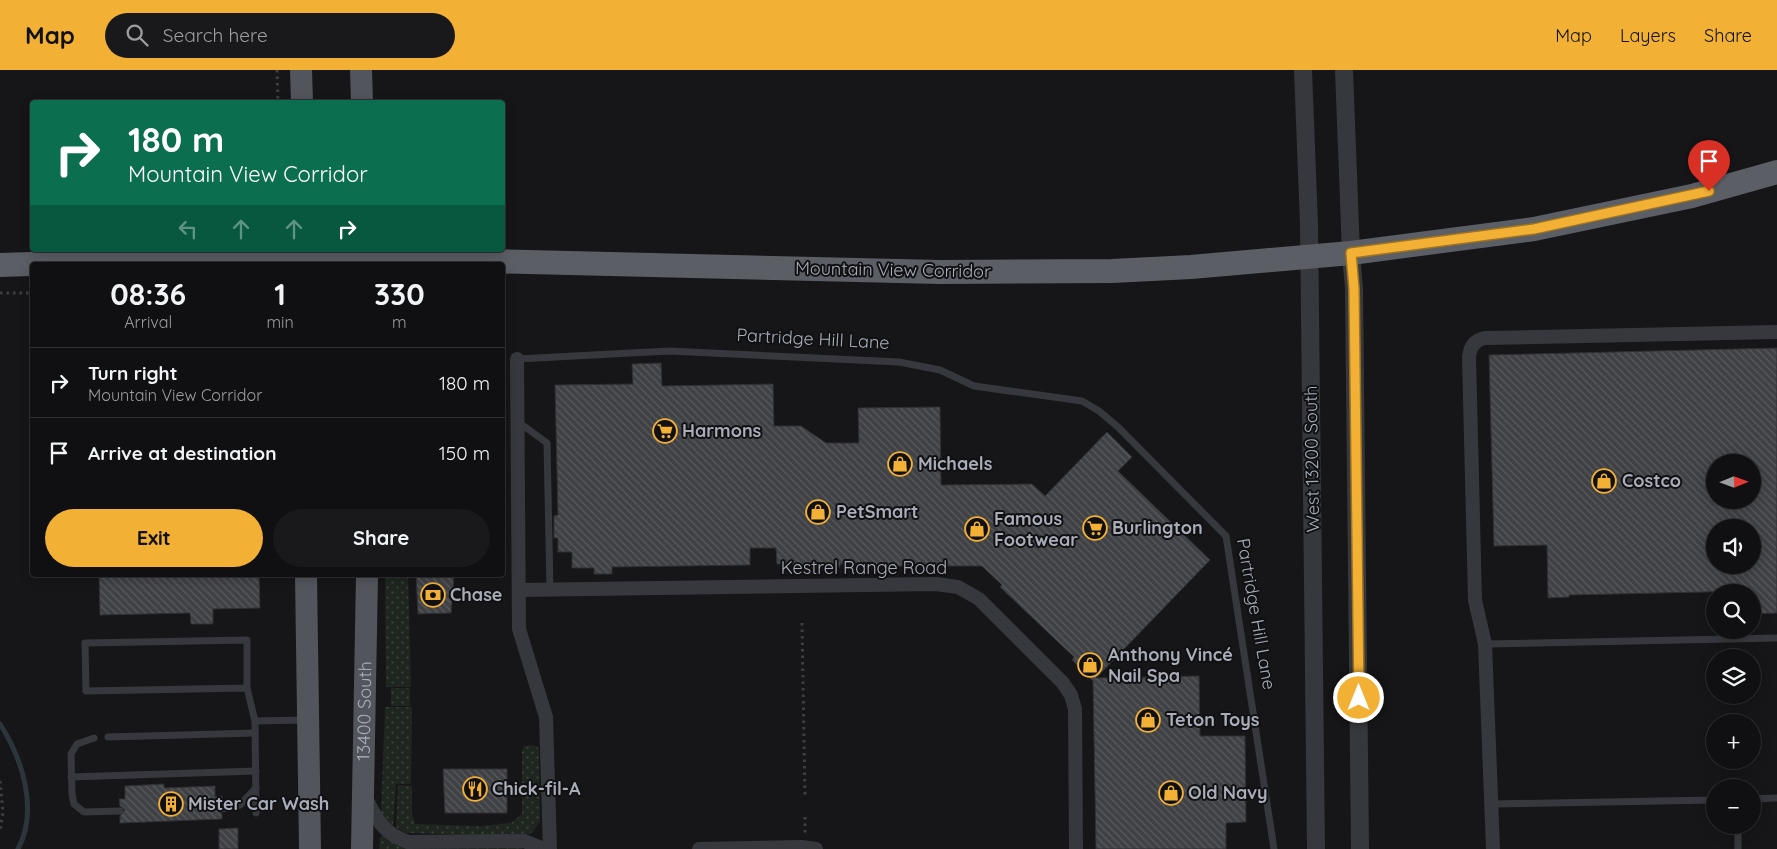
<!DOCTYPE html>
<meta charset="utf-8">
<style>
:root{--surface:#101012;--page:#19191b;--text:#f1f3f6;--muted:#9c9d9f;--line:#303032;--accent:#f2b134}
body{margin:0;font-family:Quicksand,sans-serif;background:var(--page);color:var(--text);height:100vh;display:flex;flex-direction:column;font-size:19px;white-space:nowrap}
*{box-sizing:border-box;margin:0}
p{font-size:16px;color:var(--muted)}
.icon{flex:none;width:28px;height:28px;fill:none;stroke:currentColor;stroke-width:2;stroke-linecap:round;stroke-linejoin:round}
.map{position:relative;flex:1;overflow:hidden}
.panel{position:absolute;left:30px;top:192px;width:475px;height:315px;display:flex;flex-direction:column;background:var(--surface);border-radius:5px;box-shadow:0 2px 12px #0003,0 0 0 1px var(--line)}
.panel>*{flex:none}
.guide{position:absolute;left:30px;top:30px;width:475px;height:152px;border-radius:5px;box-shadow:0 2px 12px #0003,0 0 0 1px var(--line);background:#0b6e4f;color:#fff;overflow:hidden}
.needle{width:32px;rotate:89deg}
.controls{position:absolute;left:1706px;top:384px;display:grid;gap:10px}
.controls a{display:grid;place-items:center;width:55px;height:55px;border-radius:50%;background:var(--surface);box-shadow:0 2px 12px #0003,0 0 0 1px var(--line);font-size:25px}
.pin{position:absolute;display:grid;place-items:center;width:42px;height:42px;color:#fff;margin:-51px -21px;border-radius:50% 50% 50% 0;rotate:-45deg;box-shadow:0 0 5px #0007}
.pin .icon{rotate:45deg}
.me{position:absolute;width:55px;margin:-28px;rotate:0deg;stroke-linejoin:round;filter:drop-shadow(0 0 4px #0008)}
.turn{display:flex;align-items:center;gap:18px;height:105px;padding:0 15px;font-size:22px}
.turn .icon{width:65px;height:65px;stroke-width:2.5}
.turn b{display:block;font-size:35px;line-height:42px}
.lanes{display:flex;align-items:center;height:48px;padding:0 15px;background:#0003;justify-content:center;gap:25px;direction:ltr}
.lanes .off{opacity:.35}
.eta{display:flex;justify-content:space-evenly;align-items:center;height:85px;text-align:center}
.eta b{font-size:30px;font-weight:700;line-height:35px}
.action{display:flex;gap:10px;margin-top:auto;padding:10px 15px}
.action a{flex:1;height:58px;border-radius:30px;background:var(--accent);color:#111;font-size:20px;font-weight:700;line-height:58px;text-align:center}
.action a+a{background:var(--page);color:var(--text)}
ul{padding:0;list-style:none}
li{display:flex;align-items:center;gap:15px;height:70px;padding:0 15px;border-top:1px solid var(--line)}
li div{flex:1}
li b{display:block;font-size:19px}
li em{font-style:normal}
header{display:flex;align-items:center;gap:30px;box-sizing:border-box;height:70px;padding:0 25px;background:var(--accent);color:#111}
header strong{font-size:24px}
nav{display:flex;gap:28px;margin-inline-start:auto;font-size:18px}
.search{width:350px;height:45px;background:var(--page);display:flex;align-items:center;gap:12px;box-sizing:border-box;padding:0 18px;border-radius:28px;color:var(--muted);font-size:19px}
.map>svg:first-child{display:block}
.grass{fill:url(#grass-dots)}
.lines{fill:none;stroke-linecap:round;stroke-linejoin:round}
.stream{stroke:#2c353c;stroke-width:5}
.building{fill:url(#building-back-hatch);stroke:#303034;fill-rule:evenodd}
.path{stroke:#3d3f44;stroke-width:3;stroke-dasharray:2.5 4;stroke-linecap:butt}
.service{stroke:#37383d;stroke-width:7}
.minor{stroke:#37383d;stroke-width:14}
.tertiary{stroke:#37383d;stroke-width:18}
.primary{stroke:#53555c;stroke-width:22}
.trunk{stroke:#5b5e65;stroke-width:24}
.route-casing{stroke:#9d7322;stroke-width:12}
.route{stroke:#f2b134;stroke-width:9}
.labels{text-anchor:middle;stroke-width:4;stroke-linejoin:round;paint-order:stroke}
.street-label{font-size:18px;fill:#a8adb8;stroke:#111113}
.poi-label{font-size:18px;font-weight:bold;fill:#a8adb8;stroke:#111113;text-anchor:start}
</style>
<header>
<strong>Map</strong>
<div class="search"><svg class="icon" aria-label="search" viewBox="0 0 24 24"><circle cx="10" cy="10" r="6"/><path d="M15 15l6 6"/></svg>Search here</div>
<nav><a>Map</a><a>Layers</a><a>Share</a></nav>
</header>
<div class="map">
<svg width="1777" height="779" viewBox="0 0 1777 779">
<defs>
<pattern id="grass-dots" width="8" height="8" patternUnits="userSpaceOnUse" patternTransform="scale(1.25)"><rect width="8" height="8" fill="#1e261f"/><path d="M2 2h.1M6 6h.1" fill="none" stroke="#3c433d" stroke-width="1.8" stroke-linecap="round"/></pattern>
<pattern id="building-back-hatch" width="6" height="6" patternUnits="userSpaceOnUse" patternTransform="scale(1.25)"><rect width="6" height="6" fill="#404145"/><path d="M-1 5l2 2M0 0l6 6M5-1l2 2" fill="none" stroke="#595a5e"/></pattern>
</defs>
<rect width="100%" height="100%" fill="#161618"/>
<!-- grass -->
<g class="grass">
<polygon points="385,505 408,505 411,617 386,617"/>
<rect x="391" y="618" width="19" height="18"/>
<polygon points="385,637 412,637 411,714 396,714 393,759 381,743"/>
<polygon points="534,675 539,678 540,752 531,764 522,766 405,763 396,757 398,715 412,716 412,743 415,754 481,756 511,753 522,744 522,680 524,676"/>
<polygon points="383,765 522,777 522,779 379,779 380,767"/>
</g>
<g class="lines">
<!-- stream -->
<path class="stream" d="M0,654C22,688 39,740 18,779"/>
</g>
<!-- building -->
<g class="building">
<path d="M1777,278V543L1752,544V522H1747V521L1569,525V527L1548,528L1547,475L1494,476L1489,285ZM1715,392H1752V430H1715ZM1715,458H1752V495H1715Z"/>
<polygon points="661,293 662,316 773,314 774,356 801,356 826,373 859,373 858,338 940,337 941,415 1032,414 1045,426 1107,362 1132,387 1118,401 1210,490 1096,608 1199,606 1200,666 1245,666 1246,752 1226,753 1226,779 1096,779 1093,611 1072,590 1074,587 1000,517 1002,515 982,496 872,496 873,492 840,494 840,497 794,498 794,494 777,494 776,478 750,478 750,495 612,497 612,504 594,504 594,498 572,498 572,482 558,482 558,468 554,468 554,446 558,445 555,315 633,314 632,294"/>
<polygon points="99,505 259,505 260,538 213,539 213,554 191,554 190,543 100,545"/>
<polygon points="416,505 454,505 451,543 418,544"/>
<polygon points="443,699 507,699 507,743 445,743"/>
<polygon points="164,714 164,718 215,716 215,727 222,726 222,734 217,740 222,744 222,749 120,753 120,746 125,740 120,736 119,729 125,729 125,716"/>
<polygon points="238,758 238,779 219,779 219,759"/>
</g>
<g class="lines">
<!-- path -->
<g class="path">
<polyline points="277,0 278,32"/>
<polyline points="0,223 32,223"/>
<polyline points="802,553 805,728"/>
<polyline points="0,711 3,742 0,761"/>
<polyline points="805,747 805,764"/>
</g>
<!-- service -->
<g class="service">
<polyline points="517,289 669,281 899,292 940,300 974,316 1082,331 1099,341 1118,357 1226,466 1274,779"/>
<polyline points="517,351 547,373 550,520"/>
<polyline points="1485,574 1777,568"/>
<polyline points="247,618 247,570 85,573 86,621 247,618 255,651 305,650"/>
<polyline points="255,651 256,743"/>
<polyline points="108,667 255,663"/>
<polyline points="94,668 77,674 71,684 72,724 74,734 84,742 120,741"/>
<polyline points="71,707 256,701"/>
<polyline points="1752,729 1777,728"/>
<polyline points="1491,734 1715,730"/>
<polyline points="222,739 240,735 256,718"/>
<polyline points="1738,755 1738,779"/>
</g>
<!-- minor -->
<g class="minor">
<polyline points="517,289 519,559 546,647 550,779"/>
<polyline points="519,520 936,514 958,517 979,529 1063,613 1071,625 1075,639 1076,779"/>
<path d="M366,728C376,749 384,764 408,772L524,771L544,779"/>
<polyline points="699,779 801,777 816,779"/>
<path d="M1493,779L1485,574L1475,530L1469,287C1470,276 1475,270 1485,268L1777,262"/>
</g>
<!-- tertiary -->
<g class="tertiary">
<polyline points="1303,0 1309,155 1316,779"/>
<polyline points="1344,0 1351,183 1354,219 1360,779"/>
</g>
<!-- primary -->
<g class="primary">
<polyline points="301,0 302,32"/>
<polyline points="361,0 362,32"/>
<polyline points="306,505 310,779"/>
<path id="s1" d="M362,779L367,505"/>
</g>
<!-- trunk -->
<polyline class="trunk" points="0,195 277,186 940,202 1112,201 1191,197 1351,183 1534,159 1692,126 1777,102"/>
</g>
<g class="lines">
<!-- route casing -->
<g class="route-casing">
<polyline id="route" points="1359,628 1354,219 1351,183 1534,159 1709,121"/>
</g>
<!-- route -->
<use href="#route" class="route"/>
</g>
<!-- icons -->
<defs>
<g id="supermarket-ring" transform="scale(1.25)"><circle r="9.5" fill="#111113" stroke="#f2b134" stroke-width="1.5"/><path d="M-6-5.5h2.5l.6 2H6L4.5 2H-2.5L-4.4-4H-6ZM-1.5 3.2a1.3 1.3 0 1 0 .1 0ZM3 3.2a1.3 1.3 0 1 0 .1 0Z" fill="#f2b134"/></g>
<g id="shop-ring" transform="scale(1.25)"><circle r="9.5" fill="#111113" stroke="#f2b134" stroke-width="1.5"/><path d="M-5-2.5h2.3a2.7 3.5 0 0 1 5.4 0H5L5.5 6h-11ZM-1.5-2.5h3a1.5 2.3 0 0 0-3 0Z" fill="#f2b134"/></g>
<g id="bank-ring" transform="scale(1.25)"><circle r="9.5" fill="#111113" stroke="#f2b134" stroke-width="1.5"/><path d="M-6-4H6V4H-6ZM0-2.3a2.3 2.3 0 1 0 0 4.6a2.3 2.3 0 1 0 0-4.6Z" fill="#f2b134"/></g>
<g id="restaurant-ring" transform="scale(1.25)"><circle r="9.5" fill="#111113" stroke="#f2b134" stroke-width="1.5"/><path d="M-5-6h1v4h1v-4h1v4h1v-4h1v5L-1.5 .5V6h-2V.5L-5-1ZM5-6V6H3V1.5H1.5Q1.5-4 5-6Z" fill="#f2b134"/></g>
<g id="building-ring" transform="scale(1.25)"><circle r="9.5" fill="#111113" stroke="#f2b134" stroke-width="1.5"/><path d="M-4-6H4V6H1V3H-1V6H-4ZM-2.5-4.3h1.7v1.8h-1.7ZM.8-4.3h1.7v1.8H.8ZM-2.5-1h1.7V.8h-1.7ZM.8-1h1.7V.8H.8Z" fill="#f2b134"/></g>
</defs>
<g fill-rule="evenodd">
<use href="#supermarket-ring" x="665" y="361"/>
<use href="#shop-ring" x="900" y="394"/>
<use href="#shop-ring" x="1604" y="411"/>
<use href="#shop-ring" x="818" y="442"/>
<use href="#supermarket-ring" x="1095" y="458"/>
<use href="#shop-ring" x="977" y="459"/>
<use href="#bank-ring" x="433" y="525"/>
<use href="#shop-ring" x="1090" y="595"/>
<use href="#shop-ring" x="1148" y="650"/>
<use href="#restaurant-ring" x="475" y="719"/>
<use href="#shop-ring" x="1171" y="723"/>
<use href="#building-ring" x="171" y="734"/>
</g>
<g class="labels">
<!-- street labels -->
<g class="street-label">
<text transform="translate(893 200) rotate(1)" y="6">Mountain View Corridor</text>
<text transform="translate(813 269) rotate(3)" y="6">Partridge Hill Lane</text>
<text transform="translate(1312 389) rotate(-91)" y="6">West 13200 South</text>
<text x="864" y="504">Kestrel Range Road</text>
<text transform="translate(1256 544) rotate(80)" y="6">Partridge Hill Lane</text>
<text dy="6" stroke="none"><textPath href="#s1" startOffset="138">13400 South</textPath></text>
</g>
<!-- poi labels -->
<g class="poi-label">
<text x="682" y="367">Harmons</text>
<text x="918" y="400">Michaels</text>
<text x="1622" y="417">Costco</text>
<text x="836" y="448">PetSmart</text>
<text x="994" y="455">Famous<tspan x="994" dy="21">Footwear</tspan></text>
<text x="1112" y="464">Burlington</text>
<text x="450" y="531">Chase</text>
<text x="1108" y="591">Anthony Vincé<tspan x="1108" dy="21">Nail Spa</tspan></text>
<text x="1166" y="656">Teton Toys</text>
<text x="492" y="725">Chick-fil-A</text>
<text x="1188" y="729">Old Navy</text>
<text x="188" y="740">Mister Car Wash</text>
</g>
</g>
</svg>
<div class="controls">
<a><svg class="needle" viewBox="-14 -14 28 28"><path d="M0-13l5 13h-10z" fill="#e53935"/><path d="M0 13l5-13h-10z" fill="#9c9d9f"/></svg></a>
<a><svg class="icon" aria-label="sound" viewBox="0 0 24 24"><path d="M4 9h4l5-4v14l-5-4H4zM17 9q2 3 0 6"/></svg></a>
<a><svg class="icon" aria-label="search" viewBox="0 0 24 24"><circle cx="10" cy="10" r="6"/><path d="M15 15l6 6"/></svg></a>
<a><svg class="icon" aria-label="layers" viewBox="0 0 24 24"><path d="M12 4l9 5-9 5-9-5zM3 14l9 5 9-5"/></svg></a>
<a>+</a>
<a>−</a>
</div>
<div class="pin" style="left:1709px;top:121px;background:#d93025"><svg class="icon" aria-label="arrive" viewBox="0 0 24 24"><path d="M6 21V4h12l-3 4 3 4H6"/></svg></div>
<svg class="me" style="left:1359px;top:628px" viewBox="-20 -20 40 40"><circle r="17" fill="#f2b134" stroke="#fff" stroke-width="3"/><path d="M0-11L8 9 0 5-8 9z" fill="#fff"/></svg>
<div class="guide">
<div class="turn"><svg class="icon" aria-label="right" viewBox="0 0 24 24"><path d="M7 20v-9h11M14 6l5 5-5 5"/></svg><div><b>180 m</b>Mountain View Corridor</div></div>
<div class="lanes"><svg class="icon off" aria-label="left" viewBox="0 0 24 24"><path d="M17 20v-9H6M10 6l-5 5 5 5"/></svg><svg class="icon off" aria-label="ahead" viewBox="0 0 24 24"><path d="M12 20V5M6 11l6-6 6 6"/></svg><svg class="icon off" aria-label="ahead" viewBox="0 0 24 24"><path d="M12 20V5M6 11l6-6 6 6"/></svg><svg class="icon" aria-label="right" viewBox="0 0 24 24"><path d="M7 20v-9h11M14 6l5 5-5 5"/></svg></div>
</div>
<section class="panel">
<div class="eta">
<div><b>08:36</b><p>Arrival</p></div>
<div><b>1</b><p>min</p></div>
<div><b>330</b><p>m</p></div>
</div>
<ul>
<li><svg class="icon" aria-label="right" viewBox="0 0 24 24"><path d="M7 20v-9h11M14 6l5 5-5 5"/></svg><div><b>Turn right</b><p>Mountain View Corridor</p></div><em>180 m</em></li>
<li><svg class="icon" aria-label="arrive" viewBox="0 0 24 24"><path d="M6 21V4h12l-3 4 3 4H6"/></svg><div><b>Arrive at destination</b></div><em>150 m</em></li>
</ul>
<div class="action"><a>Exit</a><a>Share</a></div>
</section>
</div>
